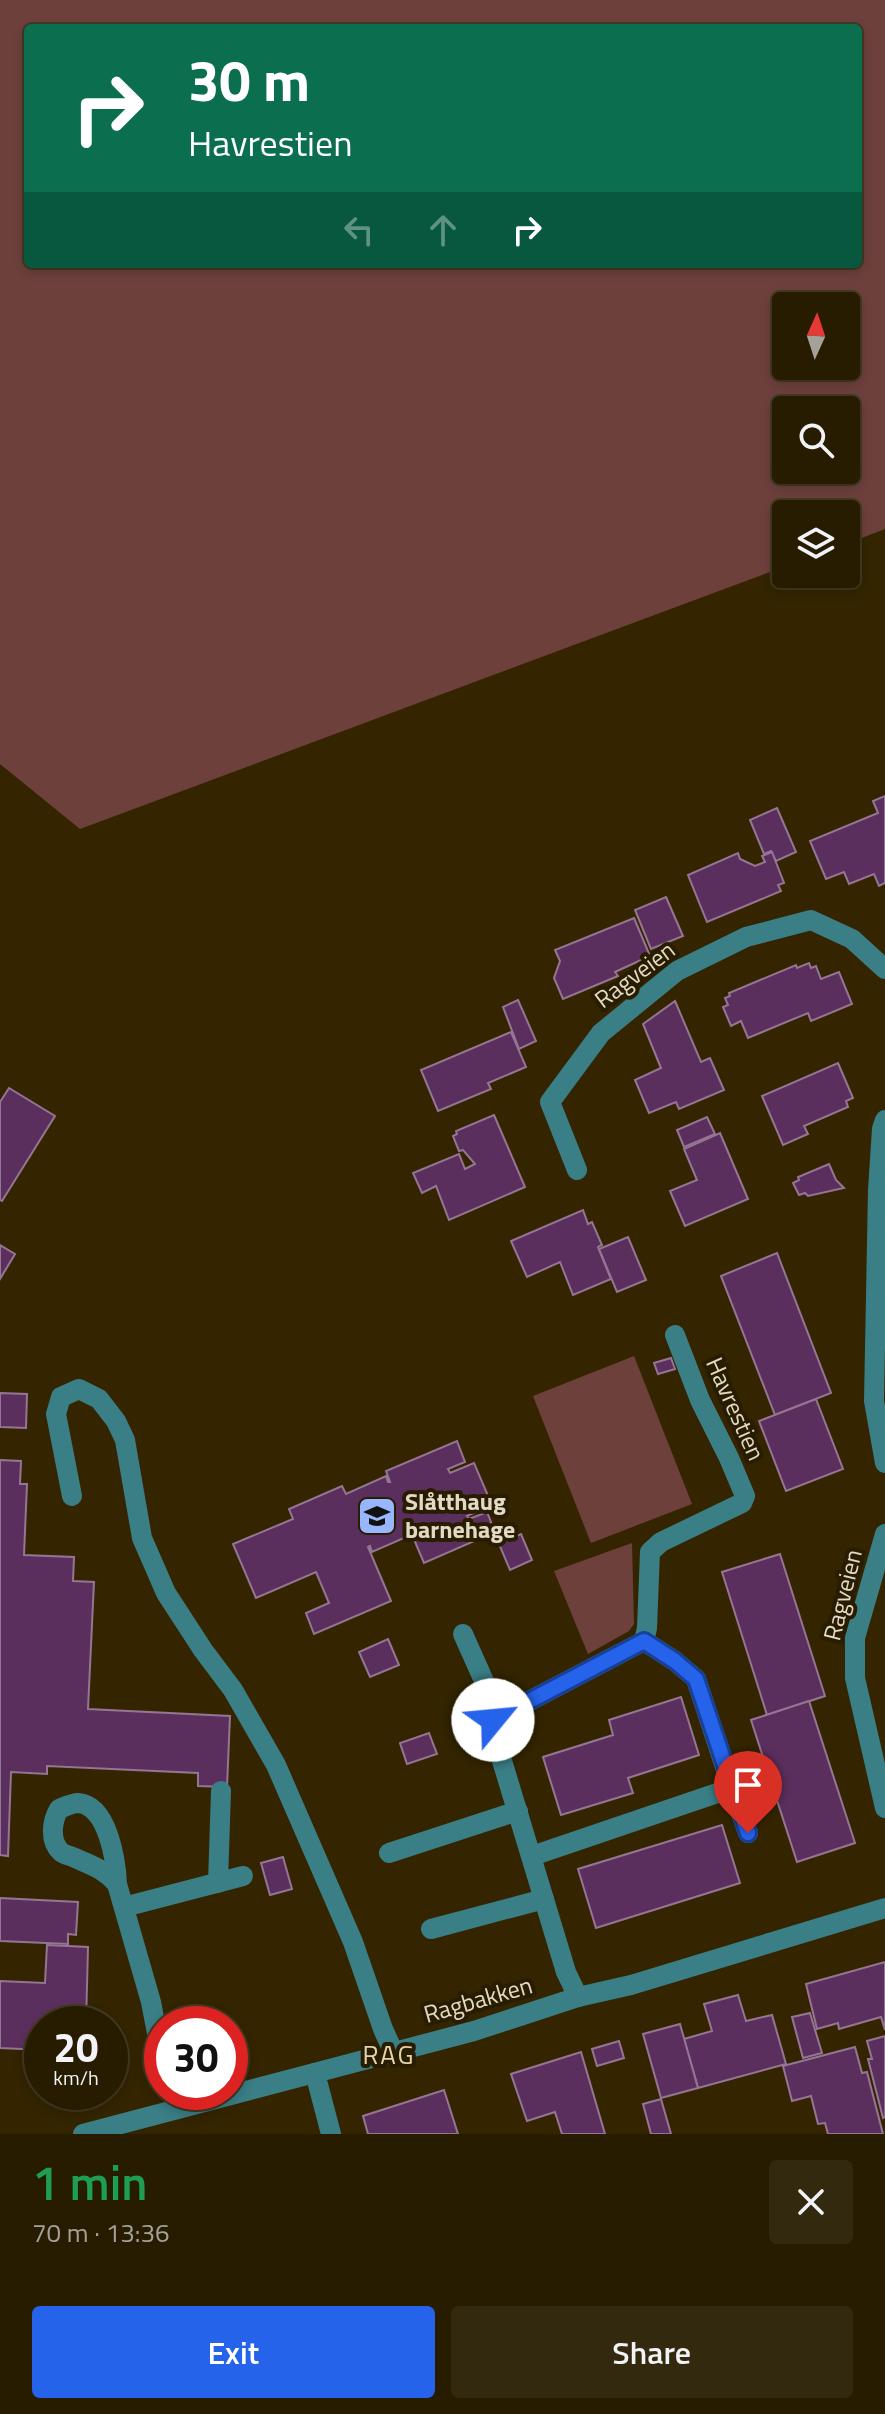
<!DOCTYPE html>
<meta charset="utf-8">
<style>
:root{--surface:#271c00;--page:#33290f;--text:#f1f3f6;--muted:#a4a199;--line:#433a22;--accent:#2563eb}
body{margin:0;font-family:"Titillium Web",sans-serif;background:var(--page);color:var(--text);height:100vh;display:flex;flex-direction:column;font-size:30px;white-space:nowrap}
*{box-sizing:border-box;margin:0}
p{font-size:26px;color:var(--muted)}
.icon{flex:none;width:44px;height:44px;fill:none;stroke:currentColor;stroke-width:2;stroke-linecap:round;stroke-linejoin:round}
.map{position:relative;height:2134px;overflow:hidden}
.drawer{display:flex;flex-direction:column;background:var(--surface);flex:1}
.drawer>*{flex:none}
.banner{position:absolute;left:24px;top:24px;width:838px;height:244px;border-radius:8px;box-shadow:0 4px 12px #0003,0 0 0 2px var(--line);background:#0b6e4f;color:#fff;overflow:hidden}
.needle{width:52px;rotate:3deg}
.tools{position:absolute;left:772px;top:292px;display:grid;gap:16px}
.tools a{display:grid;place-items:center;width:88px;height:88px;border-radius:8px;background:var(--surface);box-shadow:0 4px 12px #0003,0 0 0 2px var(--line);font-size:40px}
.speed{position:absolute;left:24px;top:2006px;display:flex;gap:16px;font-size:40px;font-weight:700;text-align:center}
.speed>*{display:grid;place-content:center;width:104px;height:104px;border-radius:50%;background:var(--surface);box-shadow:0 4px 12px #0003,0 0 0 2px var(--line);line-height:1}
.speed small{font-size:20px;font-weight:400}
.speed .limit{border:12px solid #d22;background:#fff;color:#111}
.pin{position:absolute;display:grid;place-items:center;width:68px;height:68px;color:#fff;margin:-82px -34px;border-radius:50% 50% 50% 0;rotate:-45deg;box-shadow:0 0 8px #0007}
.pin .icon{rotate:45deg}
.me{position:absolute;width:88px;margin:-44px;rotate:62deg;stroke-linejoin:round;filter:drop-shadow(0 0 6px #0008)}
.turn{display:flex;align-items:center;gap:28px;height:168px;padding:0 32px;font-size:36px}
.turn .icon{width:104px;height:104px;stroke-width:2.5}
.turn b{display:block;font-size:56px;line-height:68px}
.lanes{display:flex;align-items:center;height:76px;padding:0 32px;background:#0003;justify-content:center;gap:40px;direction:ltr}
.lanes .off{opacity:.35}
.round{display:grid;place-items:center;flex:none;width:84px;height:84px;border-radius:8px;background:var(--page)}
.headline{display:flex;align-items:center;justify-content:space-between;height:136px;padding:0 32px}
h1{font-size:48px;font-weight:600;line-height:60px;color:#1e9e55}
.button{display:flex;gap:16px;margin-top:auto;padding:16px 32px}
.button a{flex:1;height:92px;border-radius:8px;background:var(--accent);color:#fff;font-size:32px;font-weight:600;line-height:92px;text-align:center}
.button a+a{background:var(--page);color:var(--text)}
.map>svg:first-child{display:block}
.green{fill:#6d403c;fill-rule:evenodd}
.building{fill:#5b2f5d;stroke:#947694;stroke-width:2}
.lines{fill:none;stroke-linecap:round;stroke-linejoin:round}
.minor{stroke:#3a7e86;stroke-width:20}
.route-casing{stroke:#184099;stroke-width:20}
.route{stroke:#2563eb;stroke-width:14}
.labels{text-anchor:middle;stroke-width:8;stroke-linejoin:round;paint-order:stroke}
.street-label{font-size:24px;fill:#e3dac6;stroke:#281c01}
.poi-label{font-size:24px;font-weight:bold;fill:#e3dac6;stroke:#281c01;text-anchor:start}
.neighbourhood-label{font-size:26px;letter-spacing:2px;fill:#e5d2a9;stroke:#281c01}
</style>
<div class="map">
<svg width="885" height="2134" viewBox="0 0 885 2134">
<rect width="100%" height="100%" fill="#342500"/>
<!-- green -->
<g class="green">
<path d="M0,0H885V529L846,544V514H786V566L80,829L0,764ZM28,28H858V264H28ZM786,306H846V366H786ZM786,410H846V470H786Z"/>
<polygon points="634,1356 692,1504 591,1543 533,1396"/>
<polygon points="632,1543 634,1624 629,1631 588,1654 554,1571"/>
</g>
<!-- building -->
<g class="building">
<polygon points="885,796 885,883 879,886 874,874 849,884 844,872 826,879 810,841 878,813 873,801"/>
<polygon points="777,808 796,852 776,861 771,851 764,854 750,820"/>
<polygon points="772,852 784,883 778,885 781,891 707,922 688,875 738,853 740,859 755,866 765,862 762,856"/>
<polygon points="666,897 683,936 651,949 635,910"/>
<polygon points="634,918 650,956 615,972 618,976 563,999 554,978 560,961 555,950"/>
<polygon points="809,963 811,968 816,966 821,979 839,972 852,1004 811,1021 808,1013 748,1038 741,1021 731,1026 723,1007 728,1005 725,998 730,996 729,993 796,965 797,968"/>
<polygon points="518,1000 536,1041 519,1049 503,1007"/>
<polygon points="675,1001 701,1062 710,1058 724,1090 679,1109 676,1102 649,1113 635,1080 661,1068 643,1024"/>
<polygon points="511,1032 526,1067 488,1083 491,1089 438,1111 421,1070"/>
<polygon points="838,1063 853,1098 846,1101 848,1107 804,1126 808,1134 783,1145 762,1096"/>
<polygon points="9,1088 55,1116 2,1201 0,1200 0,1102"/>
<polygon points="494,1115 525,1187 449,1220 436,1186 422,1193 413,1173 459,1154 465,1169 475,1164 463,1150 459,1151 453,1136 457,1134 456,1131"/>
<polygon points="707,1117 715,1134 684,1147 677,1130"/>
<polygon points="720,1133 748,1199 685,1226 670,1191 697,1180 684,1149"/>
<polygon points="829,1164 836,1180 844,1188 808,1196 805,1193 799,1195 793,1183 799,1180 798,1177"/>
<polygon points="583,1210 588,1224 592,1222 602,1245 598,1247 611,1279 573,1295 560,1262 527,1277 511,1241"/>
<polygon points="628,1237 646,1280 617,1292 599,1249"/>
<polygon points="0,1245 15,1254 0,1279"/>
<polygon points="777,1253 831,1393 775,1415 721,1276"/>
<polygon points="671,1358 675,1369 658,1374 654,1363"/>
<polygon points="0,1393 27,1394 26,1428 0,1427"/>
<polygon points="816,1399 843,1469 786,1491 759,1421"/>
<polygon points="457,1441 465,1462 448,1469 450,1473 474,1463 492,1505 467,1516 469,1519 487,1512 495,1532 424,1563 410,1530 411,1535 372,1552 370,1546 368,1547 391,1601 314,1634 306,1613 329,1603 316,1572 256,1598 233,1544 293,1519 289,1509 342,1486 346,1494 386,1476 388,1482 390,1482 386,1471"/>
<polygon points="0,1460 21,1461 20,1484 27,1484 24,1555 74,1557 73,1581 94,1582 88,1709 230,1716 227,1787 198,1786 198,1773 47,1766 47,1774 11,1772 8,1856 0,1855"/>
<polygon points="521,1534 532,1560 510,1570 499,1544"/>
<polygon points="780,1554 825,1696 767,1715 722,1572"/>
<polygon points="388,1639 399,1665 370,1677 359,1652"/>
<polygon points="681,1697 699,1755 628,1778 633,1793 561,1815 543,1757 613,1735 609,1720"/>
<polygon points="809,1701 855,1843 797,1862 751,1720"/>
<polygon points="429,1733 437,1754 407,1764 400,1743"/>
<polygon points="722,1825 740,1883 596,1928 578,1869"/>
<polygon points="283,1857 292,1889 270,1895 261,1863"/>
<polygon points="0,1898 78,1902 76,1935 68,1934 68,1944 0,1941"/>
<polygon points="47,1945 88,1947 86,2024 42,2024 42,2050 0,2048 0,1981 45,1983"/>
<polygon points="885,1962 885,2030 881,2017 839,2029 838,2023 817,2029 806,1984"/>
<polygon points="738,1995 746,2021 772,2015 786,2064 698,2088 684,2039 712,2031 704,2004"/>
<polygon points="810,2013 822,2053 803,2058 792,2017"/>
<polygon points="680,2024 698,2088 661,2098 643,2034"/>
<polygon points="885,2036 885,2117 883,2118 868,2059 872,2059 867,2041"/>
<polygon points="619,2041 624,2058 597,2066 592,2049"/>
<polygon points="855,2047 862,2073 867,2072 883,2134 828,2134 825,2123 818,2124 811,2096 792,2101 783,2066"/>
<polygon points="581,2052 605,2134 562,2134 555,2112 527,2121 511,2074"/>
<polygon points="444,2090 458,2134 368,2134 363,2116"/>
<polygon points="661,2099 671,2134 651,2134 643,2104"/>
</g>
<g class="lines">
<!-- minor -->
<g class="minor">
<polyline points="885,1120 882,1129 878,1190 874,1401 885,1463"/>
<polyline points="577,1170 550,1102 601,1033 677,971 746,937 811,920 852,939 885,969"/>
<polyline points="72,1496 56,1414 61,1397 79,1389 99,1399 116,1421 125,1440 142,1538 166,1593 203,1650 233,1690 276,1765 353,1942 383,2029 393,2051"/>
<polyline points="885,1534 855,1638 855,1678 885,1808"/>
<polyline points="463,1634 484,1681 493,1720"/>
<polyline points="732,1788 748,1833"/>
<polyline points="389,1853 518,1811"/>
<polyline points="532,1856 732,1788 696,1679 675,1661 644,1641"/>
<polyline points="218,1883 221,1791"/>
<path d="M117,1884C105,1869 90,1865 73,1857C69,1855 64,1855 61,1852C49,1841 52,1821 59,1809C64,1807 72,1803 78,1803C108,1805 116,1861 117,1884L151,2002L162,2059"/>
<polyline points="124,1907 243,1876"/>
<polyline points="431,1929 544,1899"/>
<polyline points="578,1997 566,1972 496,1741 493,1720 644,1641 647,1628 650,1552 661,1542 742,1503 745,1496 729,1458 700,1400 675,1335"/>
<polyline points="315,2073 331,2134"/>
<polyline points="83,2134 474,2031 578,1997 631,1985 885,1908"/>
</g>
</g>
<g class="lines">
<!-- route casing -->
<g class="route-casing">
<polyline id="route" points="493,1720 644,1641 675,1661 696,1679 748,1833"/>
</g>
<!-- route -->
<use href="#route" class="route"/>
</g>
<!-- icons -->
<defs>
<g id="school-square" transform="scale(2)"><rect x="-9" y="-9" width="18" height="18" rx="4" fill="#97b6fd" stroke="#281c01"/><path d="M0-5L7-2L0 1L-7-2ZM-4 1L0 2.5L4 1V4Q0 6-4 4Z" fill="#111"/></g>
</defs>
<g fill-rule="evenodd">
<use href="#school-square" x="377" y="1516"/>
</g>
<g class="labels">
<!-- street labels -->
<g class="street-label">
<text transform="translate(635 975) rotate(-37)" y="8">Ragveien</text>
<text transform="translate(735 1409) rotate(66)" y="8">Havrestien</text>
<text transform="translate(843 1595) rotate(-76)" y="8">Ragveien</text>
<text transform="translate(478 2000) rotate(-16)" y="8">Ragbakken</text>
</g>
<!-- poi labels -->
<g class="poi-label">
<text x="405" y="1510">Slåtthaug<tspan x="405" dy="28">barnehage</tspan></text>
</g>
<!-- neighbourhood labels -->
<g class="neighbourhood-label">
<text x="389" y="2064">RAG</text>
</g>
</g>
</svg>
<div class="tools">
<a><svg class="needle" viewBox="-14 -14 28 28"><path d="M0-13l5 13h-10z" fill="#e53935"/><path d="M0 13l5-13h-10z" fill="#a4a199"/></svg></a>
<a><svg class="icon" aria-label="search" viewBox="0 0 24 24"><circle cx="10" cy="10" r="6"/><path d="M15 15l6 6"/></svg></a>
<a><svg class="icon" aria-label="layers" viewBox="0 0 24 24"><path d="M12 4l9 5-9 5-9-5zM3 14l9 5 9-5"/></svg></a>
</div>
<div class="speed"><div>20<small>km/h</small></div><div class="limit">30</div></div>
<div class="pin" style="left:748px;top:1833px;background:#d93025"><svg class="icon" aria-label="arrive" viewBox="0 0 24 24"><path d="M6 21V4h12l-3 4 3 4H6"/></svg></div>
<svg class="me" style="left:493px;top:1720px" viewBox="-20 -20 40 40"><circle r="19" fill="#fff"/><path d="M0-13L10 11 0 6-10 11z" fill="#2563eb"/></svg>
<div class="banner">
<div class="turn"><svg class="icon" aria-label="right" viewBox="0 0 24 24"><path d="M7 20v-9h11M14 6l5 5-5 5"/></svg><div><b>30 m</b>Havrestien</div></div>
<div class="lanes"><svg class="icon off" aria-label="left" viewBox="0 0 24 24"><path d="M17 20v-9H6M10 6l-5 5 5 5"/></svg><svg class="icon off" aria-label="ahead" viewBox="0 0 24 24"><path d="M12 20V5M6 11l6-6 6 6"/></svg><svg class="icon" aria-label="right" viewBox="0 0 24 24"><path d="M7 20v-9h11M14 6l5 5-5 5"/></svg></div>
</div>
</div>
<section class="drawer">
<div class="headline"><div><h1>1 min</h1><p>70 m · 13:36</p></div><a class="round"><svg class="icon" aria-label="close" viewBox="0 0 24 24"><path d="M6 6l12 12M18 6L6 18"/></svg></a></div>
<div class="button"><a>Exit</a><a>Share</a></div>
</section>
